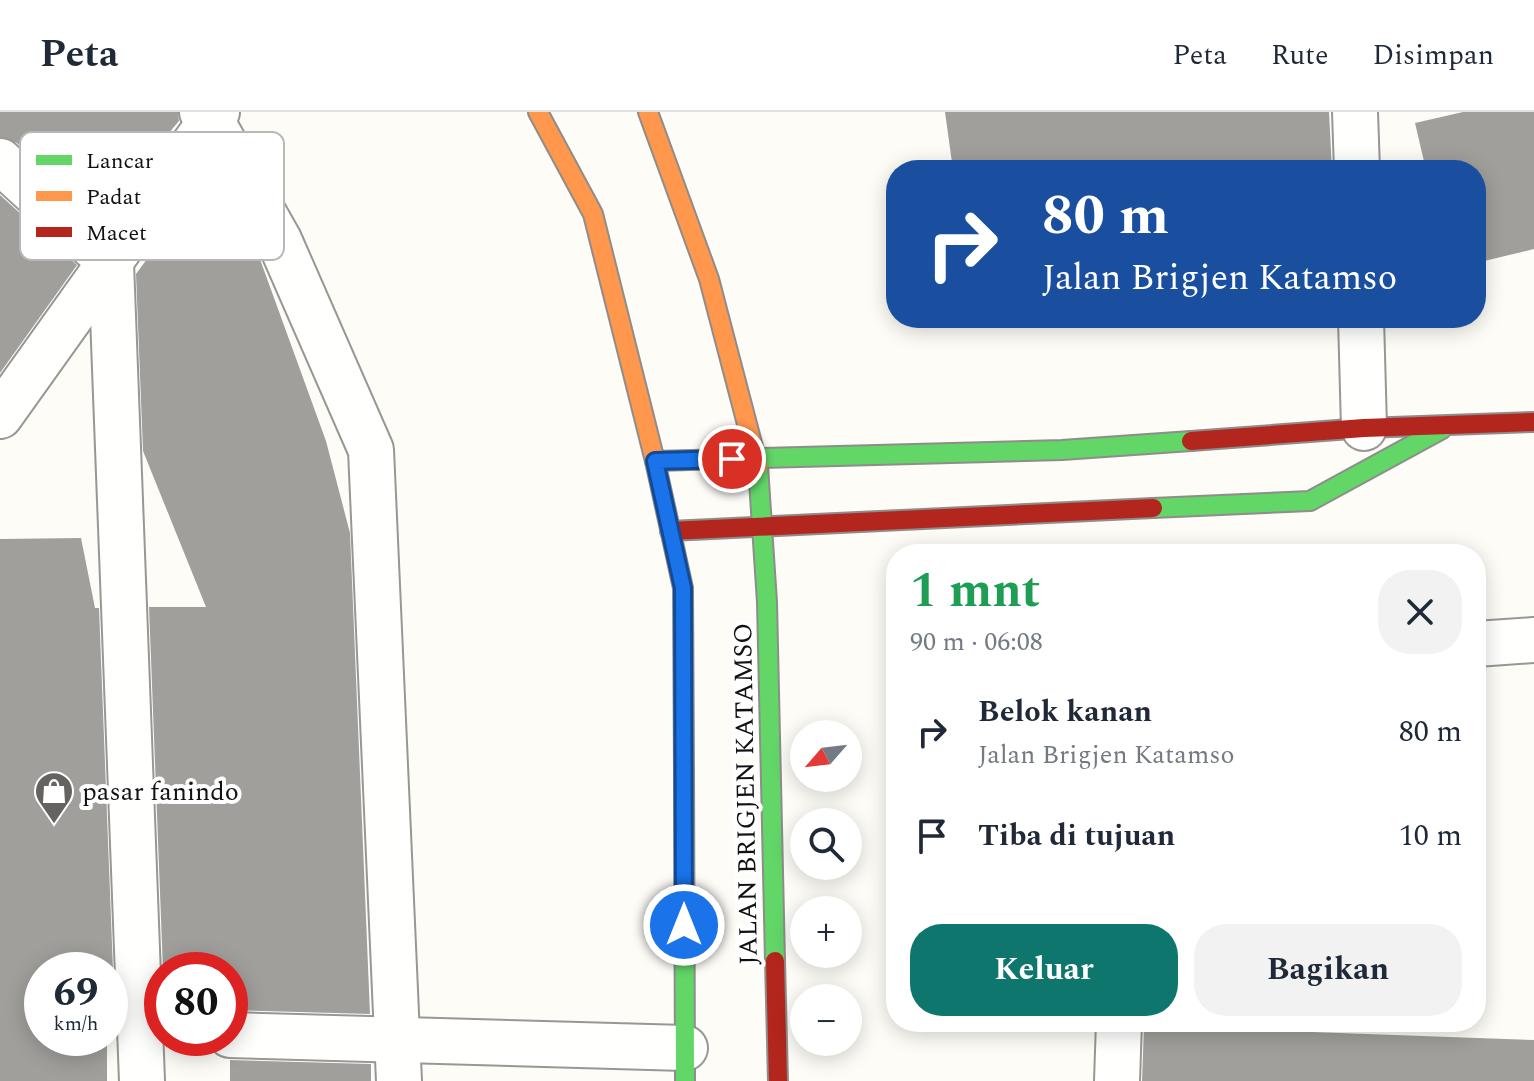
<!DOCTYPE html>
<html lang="id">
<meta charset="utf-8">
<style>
:root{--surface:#fff;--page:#f2f2f3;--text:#1f2937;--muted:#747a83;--line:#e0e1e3;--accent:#0f766e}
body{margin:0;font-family:Spectral,serif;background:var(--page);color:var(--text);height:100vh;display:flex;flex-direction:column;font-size:30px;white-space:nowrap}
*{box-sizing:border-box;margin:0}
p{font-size:26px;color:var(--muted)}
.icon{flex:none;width:44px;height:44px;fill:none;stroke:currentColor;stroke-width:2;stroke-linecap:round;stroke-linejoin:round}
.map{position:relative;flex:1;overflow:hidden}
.drawer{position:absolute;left:886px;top:432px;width:600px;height:488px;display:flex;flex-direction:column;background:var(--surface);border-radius:32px;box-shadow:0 4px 20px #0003}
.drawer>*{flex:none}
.guide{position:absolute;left:886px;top:48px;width:600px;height:168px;border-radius:32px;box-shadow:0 4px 20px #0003;background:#1a4fa0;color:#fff;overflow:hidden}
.needle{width:52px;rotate:242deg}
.tools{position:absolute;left:790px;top:608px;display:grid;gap:16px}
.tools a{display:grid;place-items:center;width:72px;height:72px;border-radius:50%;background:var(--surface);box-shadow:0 4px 20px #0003;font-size:40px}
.speed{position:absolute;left:24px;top:840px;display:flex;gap:16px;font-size:40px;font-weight:700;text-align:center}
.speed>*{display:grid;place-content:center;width:104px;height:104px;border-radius:50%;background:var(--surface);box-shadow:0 4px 20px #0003;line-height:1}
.speed small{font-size:20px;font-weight:400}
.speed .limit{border:12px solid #d22;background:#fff;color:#111}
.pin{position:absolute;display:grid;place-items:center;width:68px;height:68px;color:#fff;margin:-34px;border:4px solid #fff;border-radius:50%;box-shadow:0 2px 8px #0007}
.me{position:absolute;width:88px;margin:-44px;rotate:0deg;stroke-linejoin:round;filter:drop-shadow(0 0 6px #0008)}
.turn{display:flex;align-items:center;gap:28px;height:168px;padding:0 24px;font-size:36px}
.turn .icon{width:104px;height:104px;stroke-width:2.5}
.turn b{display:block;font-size:56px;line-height:68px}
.round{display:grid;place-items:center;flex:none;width:84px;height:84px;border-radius:32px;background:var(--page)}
.summary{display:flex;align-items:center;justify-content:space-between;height:136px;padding:0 24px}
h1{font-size:48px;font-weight:700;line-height:60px;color:#1e9e55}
.action{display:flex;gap:16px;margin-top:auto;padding:16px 24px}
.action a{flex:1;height:92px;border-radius:32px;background:var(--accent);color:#fff;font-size:32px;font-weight:700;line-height:92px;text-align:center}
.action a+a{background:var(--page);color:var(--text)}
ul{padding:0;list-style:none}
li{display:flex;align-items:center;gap:24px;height:104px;padding:0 24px}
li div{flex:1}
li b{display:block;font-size:30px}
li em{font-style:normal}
header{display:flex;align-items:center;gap:48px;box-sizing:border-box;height:112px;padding:0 40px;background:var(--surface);border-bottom:2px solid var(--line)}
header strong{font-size:38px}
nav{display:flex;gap:44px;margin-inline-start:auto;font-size:28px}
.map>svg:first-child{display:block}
.building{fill:#a19f9c}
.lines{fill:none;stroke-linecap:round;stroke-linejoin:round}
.street-casing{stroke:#979795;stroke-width:48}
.fast-casing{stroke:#8e8d8b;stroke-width:22}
.slow-casing{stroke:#8e8d8b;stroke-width:22}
.jam-casing{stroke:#8e8d8b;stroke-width:22}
.street{stroke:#fffffe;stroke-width:44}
.fast{stroke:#63d668;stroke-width:18}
.slow{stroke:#ff974d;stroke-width:18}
.jam{stroke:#b3261e;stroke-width:18}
.route-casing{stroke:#114b97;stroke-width:20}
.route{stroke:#1a73e8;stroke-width:14}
.labels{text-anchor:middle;stroke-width:8;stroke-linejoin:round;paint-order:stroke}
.poi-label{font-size:26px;fill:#111;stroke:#fff;text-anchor:start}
.street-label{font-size:26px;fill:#111;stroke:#fff}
.key{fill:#fff;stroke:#b8b8b8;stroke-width:2}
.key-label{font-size:22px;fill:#111}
</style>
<header>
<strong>Peta</strong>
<nav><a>Peta</a><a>Rute</a><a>Disimpan</a></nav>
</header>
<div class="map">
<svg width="1534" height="969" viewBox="0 0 1534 969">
<rect width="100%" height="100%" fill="#fdfcf7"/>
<!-- building -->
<g class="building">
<polygon points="0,0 178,0 179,9 98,105 17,31 0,25"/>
<polygon points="945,0 1329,0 1332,58 953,58"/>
<polygon points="1463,0 1534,0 1534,137 1476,151 1476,58 1426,58 1415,11"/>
<polygon points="197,79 227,90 257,139 326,329 350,421 370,902 230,898 230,858 163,858 149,495 206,495 143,339 136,162"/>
<polygon points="0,83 77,153 0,261"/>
<polygon points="81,426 95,496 99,496 113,858 42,858 42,926 107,926 107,969 0,969 0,427"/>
<polygon points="1144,914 1534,928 1534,969 1142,969"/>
<polygon points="230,948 371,952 371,969 230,969"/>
</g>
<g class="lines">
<!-- street casing -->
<g class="street-casing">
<g id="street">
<polyline points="202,0 211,8 279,128 371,338 399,969"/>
<polyline points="1355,0 1357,58"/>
<polyline points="0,49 111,151 142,969"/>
<polyline points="1361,206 1364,316"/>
<polyline points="0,304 217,0"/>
<polyline points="1476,532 1534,528"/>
<polyline points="230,923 685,936"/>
<polyline points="1117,969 1119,910"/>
</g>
</g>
<!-- fast casing -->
<g class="fast-casing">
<g id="fast">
<polyline points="655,349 1062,338 1191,329"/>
<polyline points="758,354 767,490 775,849"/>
<polyline points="1153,396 1310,389 1442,317"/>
<polyline points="684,659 685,969"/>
</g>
</g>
<!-- slow casing -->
<g class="slow-casing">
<g id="slow">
<polyline points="538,0 593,102 655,349 683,476 684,659"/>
<polyline points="648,0 709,167 758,354"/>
</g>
</g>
<!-- jam casing -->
<g class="jam-casing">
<g id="jam">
<polyline points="1191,329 1364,316 1534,310"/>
<polyline points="670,419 1153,396"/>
<polyline points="775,849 778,969"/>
</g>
</g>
<!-- street -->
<use href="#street" class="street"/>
<!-- fast -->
<use href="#fast" class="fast"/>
<!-- slow -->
<use href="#slow" class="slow"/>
<!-- jam -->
<use href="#jam" class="jam"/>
</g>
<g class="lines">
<!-- route casing -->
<g class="route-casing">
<polyline id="route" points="684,813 683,476 655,349 732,347"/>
</g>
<!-- route -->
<use href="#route" class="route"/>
</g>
<!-- icons -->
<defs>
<g id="shop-pin" transform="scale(2)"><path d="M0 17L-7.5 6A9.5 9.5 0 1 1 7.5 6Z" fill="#646362" stroke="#fff"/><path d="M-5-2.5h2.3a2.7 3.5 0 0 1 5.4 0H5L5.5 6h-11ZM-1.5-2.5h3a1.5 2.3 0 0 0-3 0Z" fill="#fff"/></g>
</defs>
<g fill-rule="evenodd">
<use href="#shop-pin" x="54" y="679"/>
</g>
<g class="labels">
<!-- poi labels -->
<g class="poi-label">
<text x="82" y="688">pasar fanindo</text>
</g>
<!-- street labels -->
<g class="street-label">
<text transform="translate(745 682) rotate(-91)" y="9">JALAN BRIGJEN KATAMSO</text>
</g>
</g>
<!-- legend -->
<rect x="20" y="20" width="264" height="128" rx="12" class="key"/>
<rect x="36" y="43" width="36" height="10" fill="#63d668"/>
<rect x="36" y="79" width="36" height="10" fill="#ff974d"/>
<rect x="36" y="115" width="36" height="10" fill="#b3261e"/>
<g class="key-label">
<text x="86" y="56">Lancar</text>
<text x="86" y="92">Padat</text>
<text x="86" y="128">Macet</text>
</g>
</svg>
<div class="tools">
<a><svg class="needle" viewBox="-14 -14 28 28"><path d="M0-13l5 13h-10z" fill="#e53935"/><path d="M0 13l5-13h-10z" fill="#747a83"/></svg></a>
<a><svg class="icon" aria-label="search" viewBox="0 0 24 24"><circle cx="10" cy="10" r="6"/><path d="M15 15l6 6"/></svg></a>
<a>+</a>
<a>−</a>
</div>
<div class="speed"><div>69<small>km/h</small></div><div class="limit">80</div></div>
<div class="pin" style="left:732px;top:347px;background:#d93025"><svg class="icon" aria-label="arrive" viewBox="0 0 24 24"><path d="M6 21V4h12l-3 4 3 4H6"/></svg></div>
<svg class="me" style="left:684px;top:813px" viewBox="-20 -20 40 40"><circle r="17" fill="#1a73e8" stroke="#fff" stroke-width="3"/><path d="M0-11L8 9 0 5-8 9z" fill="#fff"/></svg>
<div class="guide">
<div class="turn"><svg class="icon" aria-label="right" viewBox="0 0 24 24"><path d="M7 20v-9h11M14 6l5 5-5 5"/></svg><div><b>80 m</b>Jalan Brigjen Katamso</div></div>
</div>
<section class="drawer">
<div class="summary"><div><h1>1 mnt</h1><p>90 m · 06:08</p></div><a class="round"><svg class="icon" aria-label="close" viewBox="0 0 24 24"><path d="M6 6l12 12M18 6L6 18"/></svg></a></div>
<ul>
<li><svg class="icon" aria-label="right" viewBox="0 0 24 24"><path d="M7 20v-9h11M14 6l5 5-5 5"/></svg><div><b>Belok kanan</b><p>Jalan Brigjen Katamso</p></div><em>80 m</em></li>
<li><svg class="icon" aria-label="arrive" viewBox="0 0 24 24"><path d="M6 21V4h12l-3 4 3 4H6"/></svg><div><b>Tiba di tujuan</b></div><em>10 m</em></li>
</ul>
<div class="action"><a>Keluar</a><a>Bagikan</a></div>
</section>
</div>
